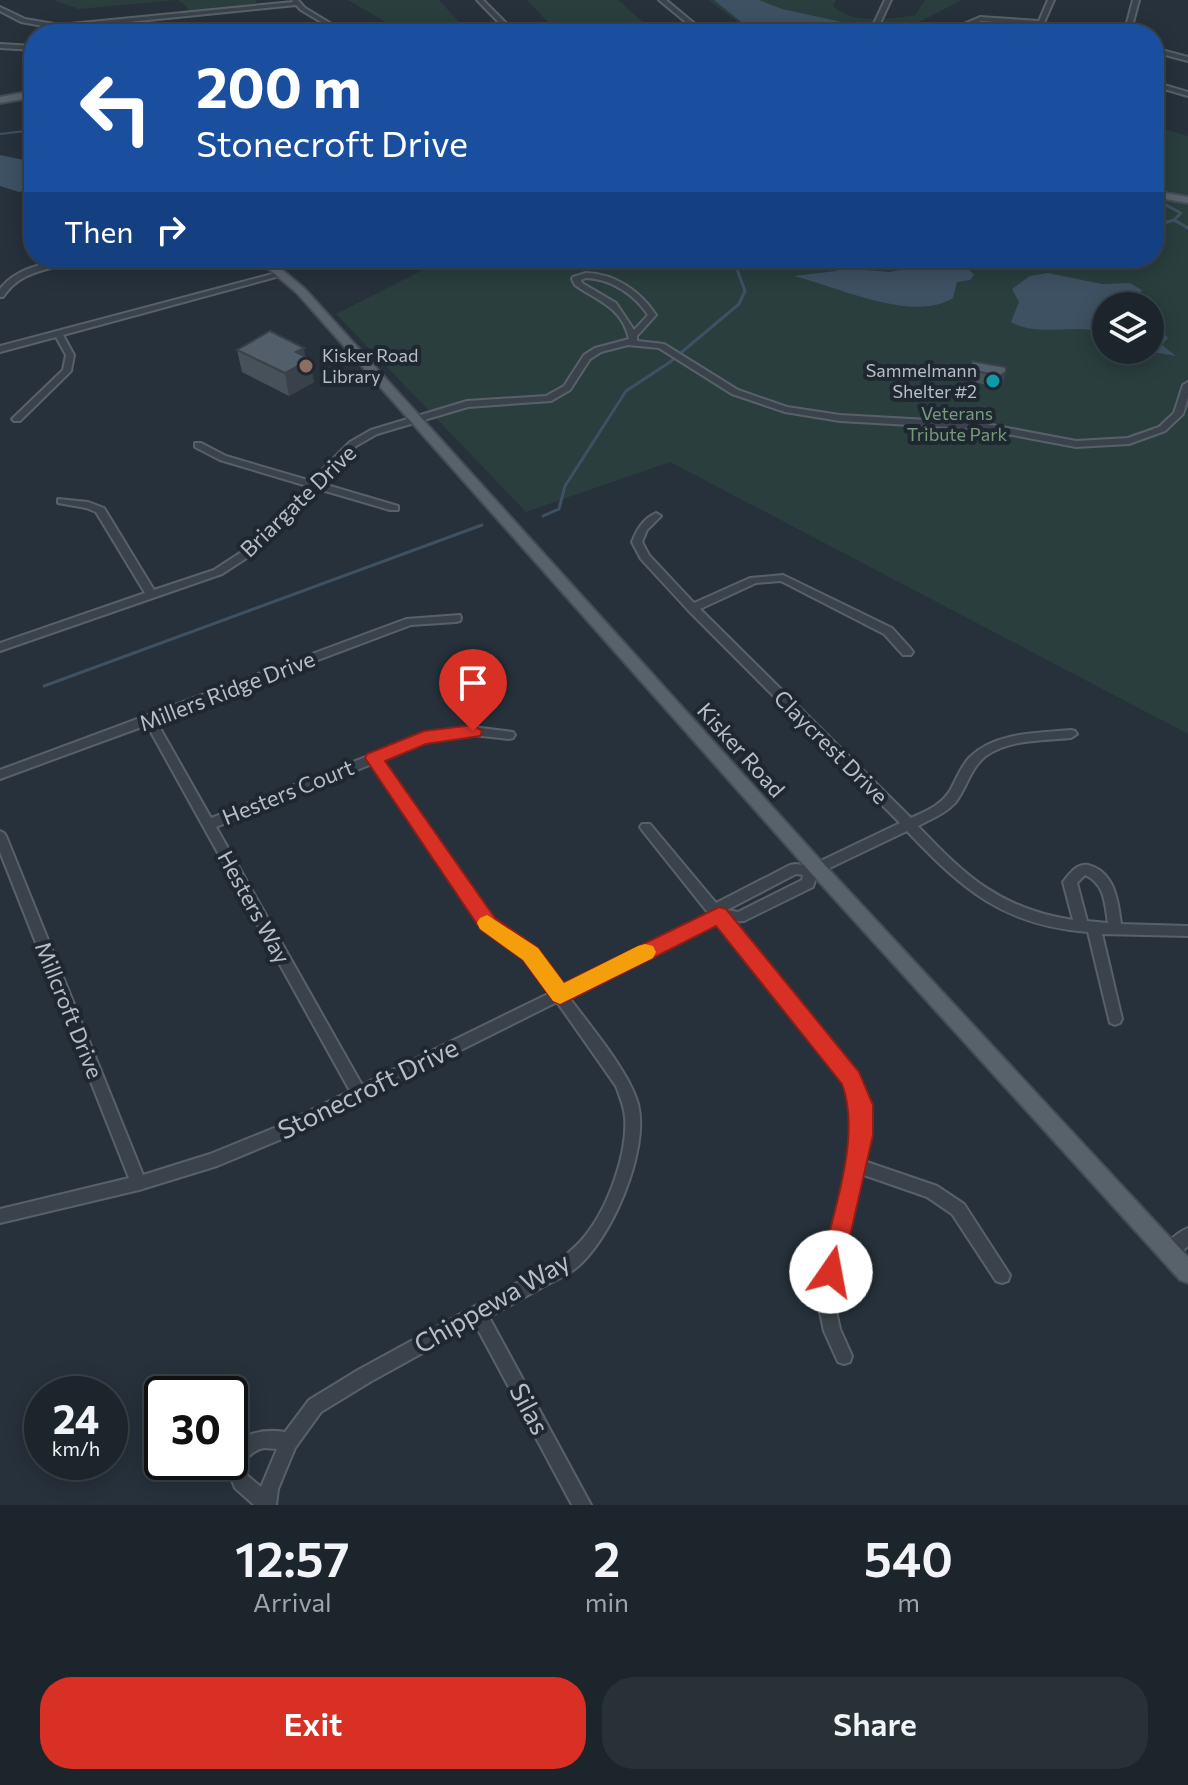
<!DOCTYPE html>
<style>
:root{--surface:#1c252c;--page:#293138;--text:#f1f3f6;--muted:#a0a5a9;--line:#3a4248;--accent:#d93025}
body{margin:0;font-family:Commissioner,sans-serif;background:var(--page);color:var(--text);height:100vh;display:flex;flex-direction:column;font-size:30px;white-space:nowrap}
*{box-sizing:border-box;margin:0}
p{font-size:26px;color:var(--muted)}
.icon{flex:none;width:44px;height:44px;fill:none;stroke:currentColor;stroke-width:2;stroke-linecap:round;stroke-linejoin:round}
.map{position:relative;height:1505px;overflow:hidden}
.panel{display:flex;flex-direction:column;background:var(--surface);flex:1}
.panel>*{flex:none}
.guide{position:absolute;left:24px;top:24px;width:1140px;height:244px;border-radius:32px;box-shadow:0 4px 20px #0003,0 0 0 2px var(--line);background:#1a4fa0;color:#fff;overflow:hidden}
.fabs{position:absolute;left:1092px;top:292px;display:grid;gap:16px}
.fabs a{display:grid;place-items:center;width:72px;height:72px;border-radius:50%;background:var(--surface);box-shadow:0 4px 20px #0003,0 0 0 2px var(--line);font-size:40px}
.speed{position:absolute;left:24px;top:1376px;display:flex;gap:16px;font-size:40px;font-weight:700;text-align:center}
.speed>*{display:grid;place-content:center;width:104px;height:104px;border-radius:50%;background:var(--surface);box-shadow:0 4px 20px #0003,0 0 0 2px var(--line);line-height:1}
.speed small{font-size:20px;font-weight:400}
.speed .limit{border:4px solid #111;border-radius:12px;background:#fff;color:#111}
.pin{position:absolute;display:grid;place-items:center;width:68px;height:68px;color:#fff;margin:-82px -34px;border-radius:50% 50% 50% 0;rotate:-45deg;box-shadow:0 0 8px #0007}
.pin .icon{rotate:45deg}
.me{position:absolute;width:88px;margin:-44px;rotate:12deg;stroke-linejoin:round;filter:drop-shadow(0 0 6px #0008)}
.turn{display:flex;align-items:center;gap:28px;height:168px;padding:0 40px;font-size:36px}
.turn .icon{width:104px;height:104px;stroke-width:2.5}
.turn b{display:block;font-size:56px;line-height:68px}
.then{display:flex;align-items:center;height:76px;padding:0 40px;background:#0003;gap:16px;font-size:30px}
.eta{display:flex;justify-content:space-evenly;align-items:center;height:136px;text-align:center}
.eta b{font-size:48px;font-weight:600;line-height:56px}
.cta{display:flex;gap:16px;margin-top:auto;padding:16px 40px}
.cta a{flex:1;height:92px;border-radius:32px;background:var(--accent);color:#fff;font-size:32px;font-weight:600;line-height:92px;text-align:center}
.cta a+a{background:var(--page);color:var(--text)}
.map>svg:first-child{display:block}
.green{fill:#293e3d;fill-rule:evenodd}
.water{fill:#3e5162}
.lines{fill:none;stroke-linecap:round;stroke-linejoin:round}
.stream-far1{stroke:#3e5162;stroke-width:2}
.stream{stroke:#3e5162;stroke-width:3}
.minor-casing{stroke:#586169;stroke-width:4}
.major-casing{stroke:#434c54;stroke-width:4}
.minor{fill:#3a434b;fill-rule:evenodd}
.major{fill:#58626b;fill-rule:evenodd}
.wall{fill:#47515a}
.shaded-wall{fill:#39424a}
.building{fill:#525e69;stroke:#39424a;stroke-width:2}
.route{fill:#d93025;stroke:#8d1f18;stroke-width:2}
.slow{fill:#f59e0b}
.education-dot{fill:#8d6e63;stroke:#1f2830;stroke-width:3}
.culture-dot{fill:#0f9aa8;stroke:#1f2830;stroke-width:3}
.labels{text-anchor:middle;stroke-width:8;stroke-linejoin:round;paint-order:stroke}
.far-poi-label{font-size:18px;fill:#b6bec7;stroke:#1f2830;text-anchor:start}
.far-park-label{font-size:18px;fill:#769a7b;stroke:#1f2830}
.street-label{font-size:22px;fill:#b6bec7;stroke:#1f2830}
.near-street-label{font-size:26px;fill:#b6bec7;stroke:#1f2830}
</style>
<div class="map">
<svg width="1188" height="1505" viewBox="0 0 1188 1505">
<rect width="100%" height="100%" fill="#26313b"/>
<!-- green -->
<g class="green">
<polygon points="53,0 257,0 253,10 194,17 184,4 177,0 79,9"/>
<polygon points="348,0 439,0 470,34 406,34"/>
<polygon points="527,0 618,0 656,34 559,34"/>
<path d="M708,0H836L833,6C854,25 889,19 915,15L925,0H962L896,34H754Z"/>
<path d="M1154,126L1188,136V734L670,462L526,512L336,314L446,258H1154ZM1106,306H1150V350H1106Z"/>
</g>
<!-- water -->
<g class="water">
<polygon points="714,0 759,0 782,9 856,25 852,34 756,34"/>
<polygon points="0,155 34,162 34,189 19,192 0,186"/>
<path d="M936,263L966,267L974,275L970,280L957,282L953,298C912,323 838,287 794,276L836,271L840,268L890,272Z"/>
<path d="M1048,273L1102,284L1130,283L1142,290L1135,302L1137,306H1106V334C1075,321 1040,339 1011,322L1019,302L1012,289L1030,276Z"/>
<polygon points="1150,317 1161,323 1160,328 1168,338 1162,345 1176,356 1147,351 1138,356 1124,350 1150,350"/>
</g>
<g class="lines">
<!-- stream-far1 -->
<g class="stream-far1">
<polyline points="0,134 34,130"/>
<polyline points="1154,177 1164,182 1158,184"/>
</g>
<!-- stream -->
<g class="stream">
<polyline points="1154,186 1163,182"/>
<polyline points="1154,203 1164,204 1181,213 1174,220"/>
<polyline points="1154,226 1174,220 1188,228"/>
<polyline points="543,516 559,509 565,486 626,391 670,362 739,304 745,291 733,258"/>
<polyline points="44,686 482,525"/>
</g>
<!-- minor casing -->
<g class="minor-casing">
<g id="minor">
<polygon points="292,0 298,0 305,8 348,34 341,34 301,10 296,5 60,29 21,22 0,11 0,7 25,19 60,25 293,2"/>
<polygon points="477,0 483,0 517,34 510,34"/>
<polygon points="659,0 666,0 707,34 700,34"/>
<polygon points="885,0 891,0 875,34 869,34"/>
<polygon points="1048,0 1054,0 1039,34 1033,34 1037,25 981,21 949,34 941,34 980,17 1039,21"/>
<polygon points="1133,0 1139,0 1130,34 1124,34"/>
<polygon points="0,44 34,46 34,50 0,48"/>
<polygon points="1154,48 1188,57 1188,61 1154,52"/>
<polygon points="1154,82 1188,92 1188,96 1154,86"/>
<path d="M67,258H80C52,272 23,267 3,297H0V289C16,268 43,264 67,258Z"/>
<polygon points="280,272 287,274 63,335 74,355 71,371 20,421 14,421 12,419 63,370 66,355 56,337 0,352 0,346"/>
<path d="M586,273C616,274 640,291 656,315L637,336V341L664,344L738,390L787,407L840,415L981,423L1076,441L1128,438L1159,427L1174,413L1183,385L1188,382V398L1183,414L1165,431L1129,444L1076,447L981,429L840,421L785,412L732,394L659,348L628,345L601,352L590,359L570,390L551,401L468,407L377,434L356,446L320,483L398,506V510H390L315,488L248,557L222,574L0,651V643L145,593L96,512L86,508L58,503V499L88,502L104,508L154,590L214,570L240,553L307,486L220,460L195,447V443H201L226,456L311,481L350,442L371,430L467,401L546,396L564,386L584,355L595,348L629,339C622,307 599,302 575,285L572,279L573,277ZM586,278C611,279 634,294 648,315L634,330L616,303L582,283L581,280Z"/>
<path d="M656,513L661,516L647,530L642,542L649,555L694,603L750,578L783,575L892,628L911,649L913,652L911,655H903L884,634L781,581L756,583L700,609L911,818C926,811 942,805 951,789C957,778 961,766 970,757C995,732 1038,733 1071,730L1075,731L1077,734L1071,738C1043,741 1009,739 986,756C970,768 967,788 955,803C945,814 931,819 918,826C966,877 1001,909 1073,920L1063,882C1070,873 1077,863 1088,865C1115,872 1118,901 1121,924L1188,926V936L1102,934L1122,1019L1120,1023L1115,1025L1110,1023L1088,932C1003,925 963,890 907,831L817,874L813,887L744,921L731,922L856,1073L868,1105L870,1135L864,1161L937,1186L964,1204L1010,1275L1008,1281L1002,1283L996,1281L952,1214L927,1197L861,1174L833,1298L840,1329L852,1356L850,1362L844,1364L838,1362L824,1331L817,1298L854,1135V1105L845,1081L716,923L568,996C589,1025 629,1071 638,1104C650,1150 611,1241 575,1269C567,1275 556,1280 548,1284C528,1295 509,1306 489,1317L591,1505H572L475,1324L370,1382L321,1412L295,1448L278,1489L276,1505H254L235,1488L225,1463L230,1462C230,1434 263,1428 285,1432L309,1400L358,1370L563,1258C570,1251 579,1244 585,1236C608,1208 628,1153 625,1117C624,1106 620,1097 616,1086L557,1002L289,1136L217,1166L139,1190L0,1223V1209L129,1178L0,852V831L4,833L6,836L143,1175L210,1154L279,1126L350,1091L147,725L0,779V770L406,619L460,615L461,618L460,621L456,622L411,625L156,721L211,818L424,734L473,727L513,732L515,735L513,738L509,739L473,735L426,742L382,760L493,920L535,950L561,987L709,914L642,830L640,827L642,824H650L716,903L790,865L795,864L810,866L900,823L688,610L641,559L632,542C637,529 643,519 656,513ZM372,764L483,928L525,958L550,993L362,1085L216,827ZM796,874L803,875L802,880L738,912L727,910ZM1085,875C1105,884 1105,904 1108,923L1087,921L1077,883ZM264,1448L277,1449L261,1487L248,1476L243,1464C248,1456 254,1450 264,1448Z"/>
<path d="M1188,1228V1246L1175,1258L1169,1261L1163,1258L1161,1253C1165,1243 1178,1232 1188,1228Z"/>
</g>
</g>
<!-- major casing -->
<g class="major-casing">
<g id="major">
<polygon points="34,91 34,97 0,103 0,97"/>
<polygon points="1154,191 1188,197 1188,203 1154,197"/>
<polygon points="256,258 268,258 305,289 823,863 1188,1257 1188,1283 1180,1280 811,873 297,293"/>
</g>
</g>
<!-- minor -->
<use href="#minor" class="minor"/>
<!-- major -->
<use href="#major" class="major"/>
</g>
<!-- wall -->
<g class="wall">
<polygon points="237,350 314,382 289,396 242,372"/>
<polygon points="972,361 1006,367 1003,383 997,387 968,381"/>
</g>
<!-- shaded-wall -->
<g class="shaded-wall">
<polygon points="304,348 306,361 310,359 314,382 289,396 285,373 296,352"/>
<polygon points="1006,372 1003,383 997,387 1000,376"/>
</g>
<!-- building -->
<g class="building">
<polygon points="270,331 304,348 296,352 310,359 285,373 237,350"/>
<polygon points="972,361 1006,367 1006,372 1000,376 970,370"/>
</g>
<!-- route -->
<path class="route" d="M473,725L482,731L480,736L426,744L385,761L495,918L538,948L564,983L719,907L726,909L859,1072L873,1105V1135L840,1280L831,1284L823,1280L819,1272C832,1217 862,1136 842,1084L716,926L568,1001L560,1004L553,1001L523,960L481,930L365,758L367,754L424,731Z"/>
<!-- slow -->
<polygon class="slow" points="487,915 538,948 564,983 638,946 645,944 653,946 656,952 653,958 560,1004 553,1001 523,960 480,929 477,923 480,918"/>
<!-- markers -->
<circle class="education-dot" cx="306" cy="366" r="8"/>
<circle class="culture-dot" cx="993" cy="381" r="8"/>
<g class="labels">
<!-- far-poi labels -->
<g class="far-poi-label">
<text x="322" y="362">Kisker Road<tspan x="322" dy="21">Library</tspan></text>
<text x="977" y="377" text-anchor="end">Sammelmann<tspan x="977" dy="21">Shelter #2</tspan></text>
</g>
<!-- far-park labels -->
<g class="far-park-label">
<text x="957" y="420">Veterans<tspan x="957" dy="21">Tribute Park</tspan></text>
</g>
<!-- street labels -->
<g class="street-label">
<text transform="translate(298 501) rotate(-44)" y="8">Briargate Drive</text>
<text transform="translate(227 691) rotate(-21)" y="8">Millers Ridge Drive</text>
<text transform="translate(831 747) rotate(45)" y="8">Claycrest Drive</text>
<text transform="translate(741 750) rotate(48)" y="8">Kisker Road</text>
<text transform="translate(288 792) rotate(-22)" y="8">Hesters Court</text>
<text transform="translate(254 907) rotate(61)" y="8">Hesters Way</text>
<text transform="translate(69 1010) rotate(68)" y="8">Millcroft Drive</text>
</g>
<!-- near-street labels -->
<g class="near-street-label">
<text transform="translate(368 1089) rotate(-26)" y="9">Stonecroft Drive</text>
<text transform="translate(492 1303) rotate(-30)" y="9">Chippewa Way</text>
<text transform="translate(529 1409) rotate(62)" y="9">Silas</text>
</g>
</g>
</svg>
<div class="fabs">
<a><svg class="icon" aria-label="layers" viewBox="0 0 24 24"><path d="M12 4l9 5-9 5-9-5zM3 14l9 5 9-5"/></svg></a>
</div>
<div class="speed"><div>24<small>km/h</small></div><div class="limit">30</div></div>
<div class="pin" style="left:473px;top:731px;background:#d93025"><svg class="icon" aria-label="arrive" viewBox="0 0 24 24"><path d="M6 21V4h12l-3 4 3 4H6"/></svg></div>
<svg class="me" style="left:831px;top:1272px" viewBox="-20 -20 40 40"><circle r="19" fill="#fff"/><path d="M0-13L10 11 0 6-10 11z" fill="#d93025"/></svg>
<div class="guide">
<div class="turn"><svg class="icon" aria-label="left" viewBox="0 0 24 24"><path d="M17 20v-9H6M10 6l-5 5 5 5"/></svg><div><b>200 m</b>Stonecroft Drive</div></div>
<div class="then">Then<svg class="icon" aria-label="right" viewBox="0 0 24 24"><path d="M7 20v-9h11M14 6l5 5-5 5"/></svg></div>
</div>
</div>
<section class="panel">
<div class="eta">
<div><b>12:57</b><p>Arrival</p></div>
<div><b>2</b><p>min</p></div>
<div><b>540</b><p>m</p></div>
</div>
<div class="cta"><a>Exit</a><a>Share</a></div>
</section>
